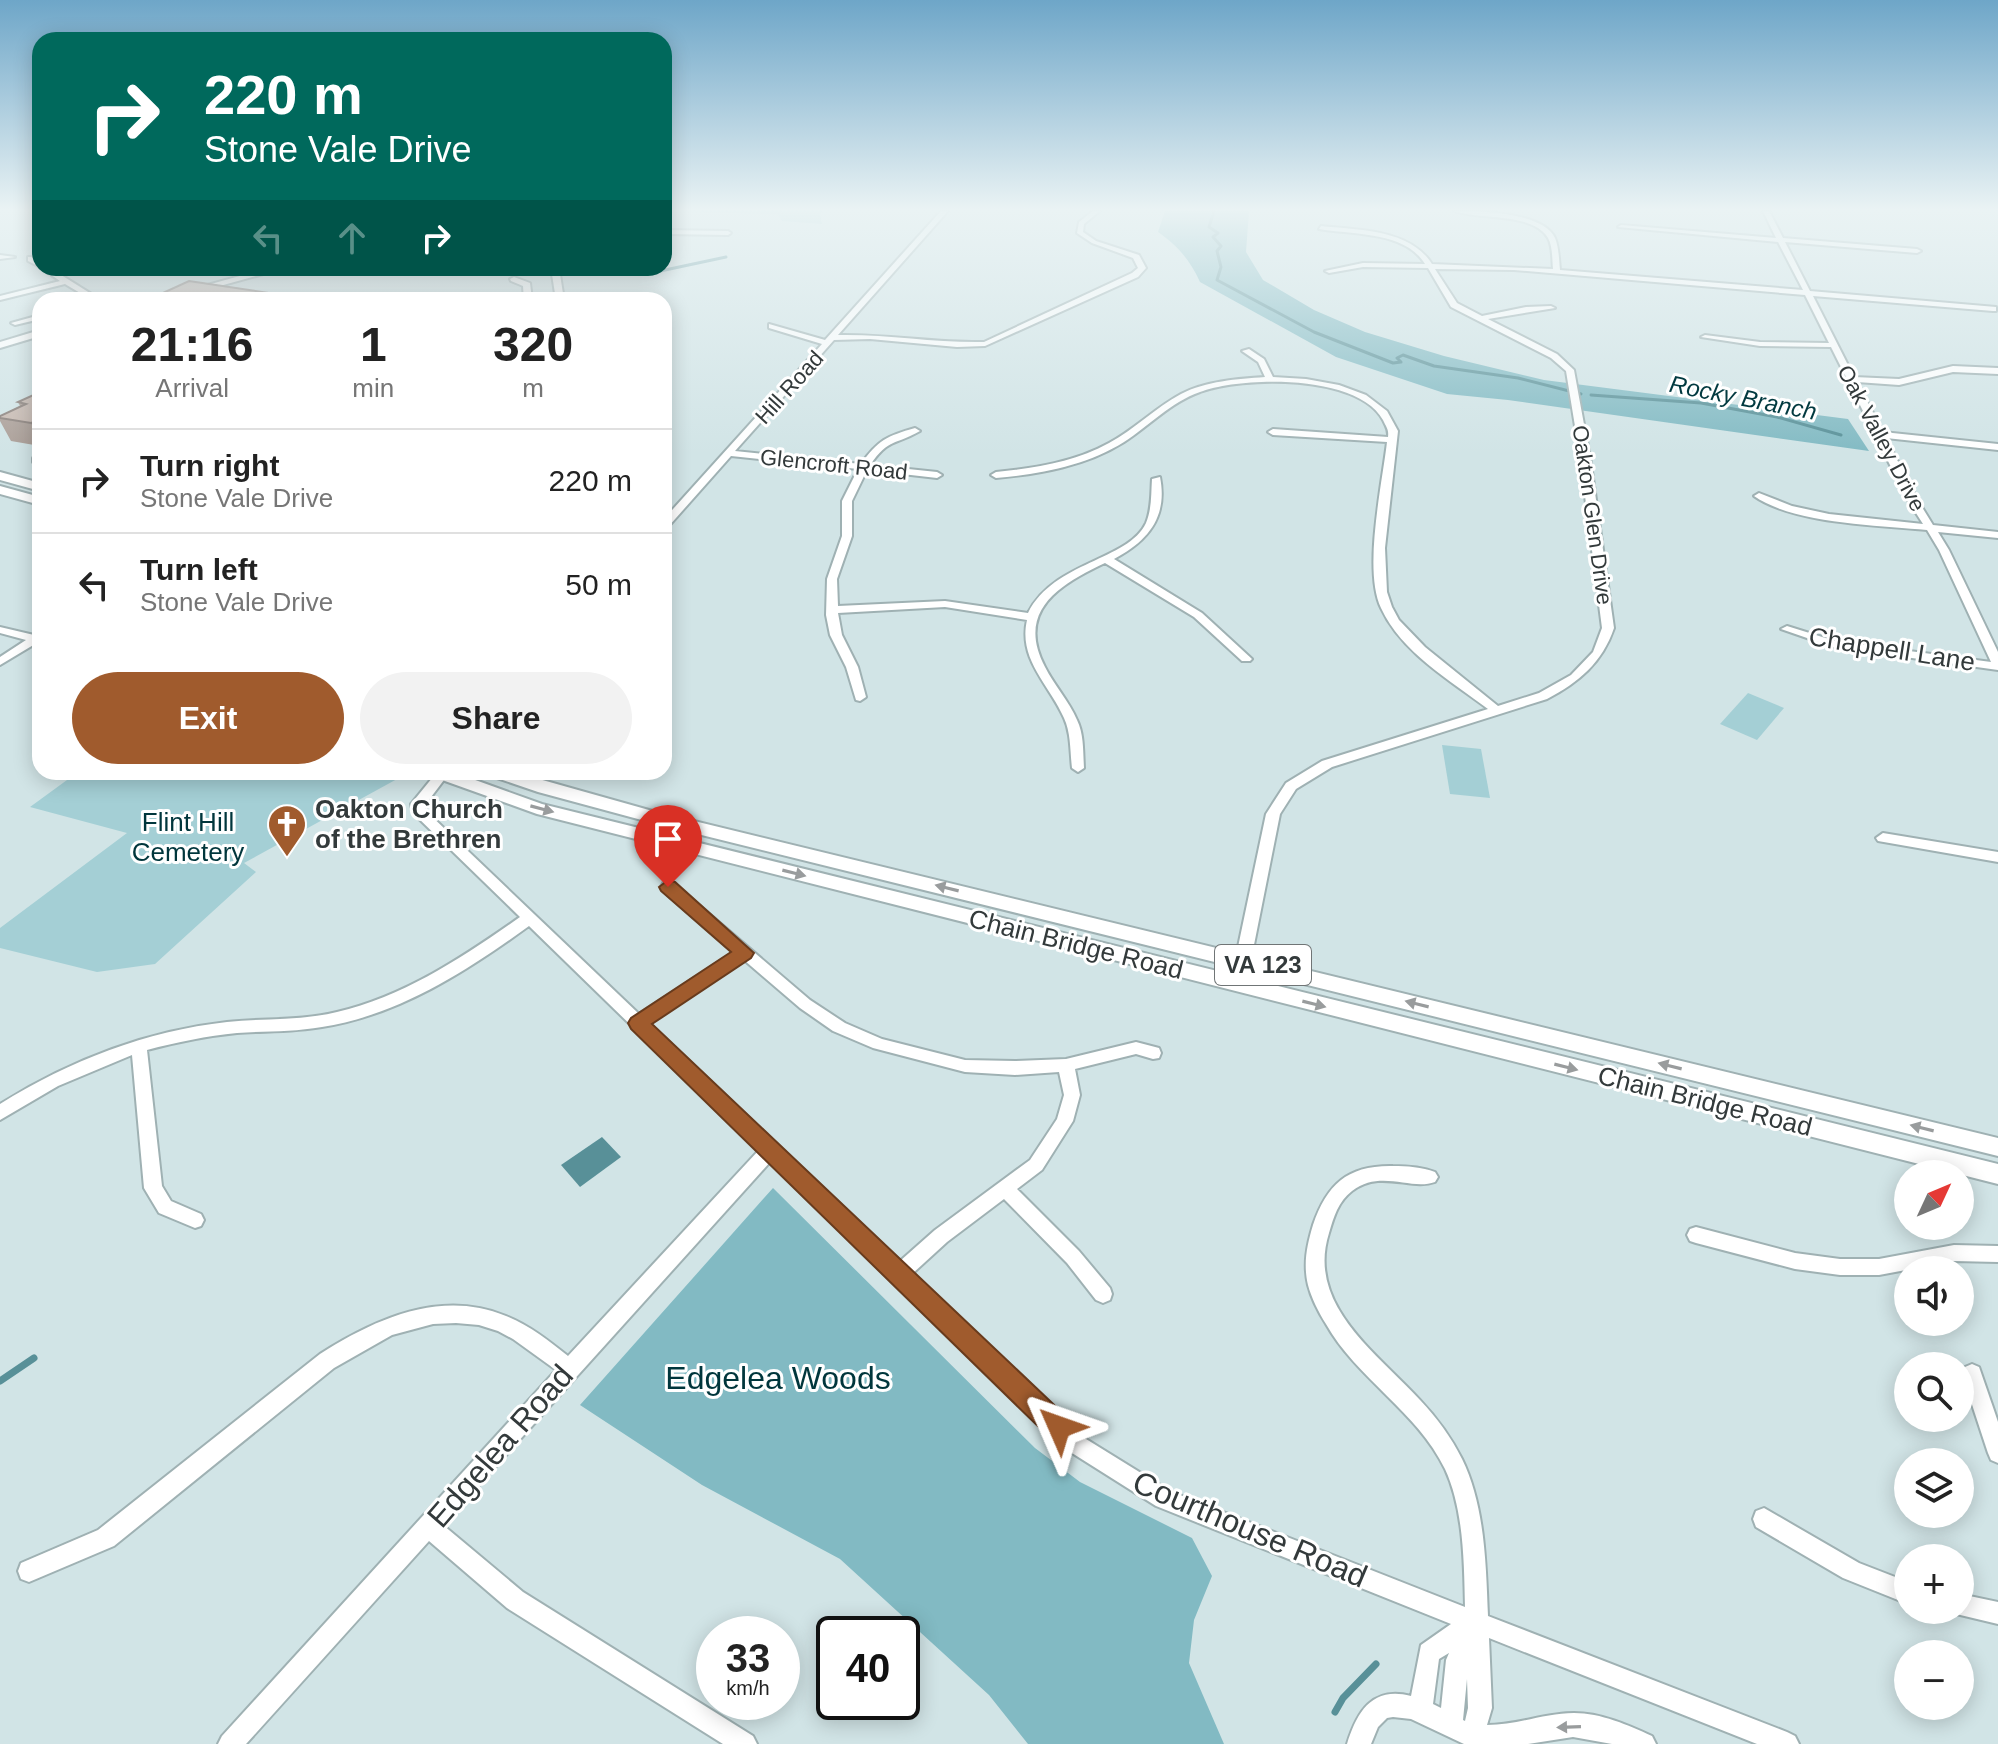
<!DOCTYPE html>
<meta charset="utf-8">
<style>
:root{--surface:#fff;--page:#f2f2f2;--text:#222;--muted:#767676;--line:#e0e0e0;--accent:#a05b2d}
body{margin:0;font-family:Arial,sans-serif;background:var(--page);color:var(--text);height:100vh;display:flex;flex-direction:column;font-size:30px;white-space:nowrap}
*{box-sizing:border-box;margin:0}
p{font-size:26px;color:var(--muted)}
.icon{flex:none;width:44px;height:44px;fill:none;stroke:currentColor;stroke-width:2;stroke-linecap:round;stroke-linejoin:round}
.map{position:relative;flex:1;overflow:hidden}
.side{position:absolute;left:32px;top:292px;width:640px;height:488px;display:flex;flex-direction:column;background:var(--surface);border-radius:24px;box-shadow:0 4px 20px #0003}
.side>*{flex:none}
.top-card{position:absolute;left:32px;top:32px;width:640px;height:244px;border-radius:24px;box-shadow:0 4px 20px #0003;background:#00695c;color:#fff;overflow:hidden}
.needle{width:52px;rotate:46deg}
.fabs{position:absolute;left:1894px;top:1160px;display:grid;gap:16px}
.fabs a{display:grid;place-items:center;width:80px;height:80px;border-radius:50%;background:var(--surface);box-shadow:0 4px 20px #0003;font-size:40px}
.speed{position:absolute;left:696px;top:1616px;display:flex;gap:16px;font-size:40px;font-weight:700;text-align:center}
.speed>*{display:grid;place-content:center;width:104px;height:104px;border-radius:50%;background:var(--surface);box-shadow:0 4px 20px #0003;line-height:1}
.speed small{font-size:20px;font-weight:400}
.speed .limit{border:4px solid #111;border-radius:12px;background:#fff;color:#111}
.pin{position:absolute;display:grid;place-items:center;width:68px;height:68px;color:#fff;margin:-82px -34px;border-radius:50% 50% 50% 0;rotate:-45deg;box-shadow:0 0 8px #0007}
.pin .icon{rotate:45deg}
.me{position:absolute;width:88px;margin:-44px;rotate:313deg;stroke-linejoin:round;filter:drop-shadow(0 0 6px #0008)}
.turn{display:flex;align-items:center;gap:28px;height:168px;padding:0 40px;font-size:36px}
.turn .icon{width:104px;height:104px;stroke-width:2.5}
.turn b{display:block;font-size:56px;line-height:68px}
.lanes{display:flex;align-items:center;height:76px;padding:0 40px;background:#0003;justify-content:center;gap:40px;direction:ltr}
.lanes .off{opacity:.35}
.eta{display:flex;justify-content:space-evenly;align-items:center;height:136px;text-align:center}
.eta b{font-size:48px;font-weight:700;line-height:56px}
.cta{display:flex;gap:16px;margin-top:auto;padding:16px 40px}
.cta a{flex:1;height:92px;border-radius:48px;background:var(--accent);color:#fff;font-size:32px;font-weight:700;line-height:92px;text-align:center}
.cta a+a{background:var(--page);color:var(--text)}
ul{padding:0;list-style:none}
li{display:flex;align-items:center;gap:24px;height:104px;padding:0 40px;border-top:2px solid var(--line)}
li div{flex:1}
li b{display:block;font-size:30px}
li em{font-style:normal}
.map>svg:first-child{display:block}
.green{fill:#a4cfd5}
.forest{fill:#82bac3}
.water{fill:#589098}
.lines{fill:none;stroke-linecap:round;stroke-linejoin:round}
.stream-far1{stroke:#589098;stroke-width:3}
.stream{stroke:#589098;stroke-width:7}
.minor-casing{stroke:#9fb1b3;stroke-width:4}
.major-casing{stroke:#9fb1b3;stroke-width:4}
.minor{fill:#fff;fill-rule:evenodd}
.major{fill:#fff;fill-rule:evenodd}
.wall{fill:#aca099}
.shaded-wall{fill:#8c827d}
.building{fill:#c8bab2;stroke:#8c827d;stroke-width:2}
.oneway{fill:#999c9d}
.route{fill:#a05b2d;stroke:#683b1d;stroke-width:2}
.labels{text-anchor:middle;stroke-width:6;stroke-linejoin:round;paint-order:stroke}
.far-street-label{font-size:22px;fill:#333a3b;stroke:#fff}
.far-water-label{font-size:24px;font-style:italic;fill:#023a40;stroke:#fff}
.shield{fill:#fff;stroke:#707576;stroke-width:2}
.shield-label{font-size:24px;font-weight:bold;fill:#333a3b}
.street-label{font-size:26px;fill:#333a3b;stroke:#fff}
.poi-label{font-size:26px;font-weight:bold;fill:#333a3b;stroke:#fff;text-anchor:start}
.park-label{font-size:26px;fill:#00363c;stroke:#fff}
.near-park-label{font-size:32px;fill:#00363c;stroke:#fff}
.near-street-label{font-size:32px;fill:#333a3b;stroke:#fff}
</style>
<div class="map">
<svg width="1998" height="1744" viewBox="0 0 1998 1744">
<rect width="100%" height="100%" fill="#d1e4e6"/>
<!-- green -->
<g class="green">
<polygon points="664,211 824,211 820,214 822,224 782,221 778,214"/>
<polygon points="1748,693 1784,708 1757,740 1720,724"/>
<polygon points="1442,745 1481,749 1490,798 1450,794"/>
<polygon points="78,772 406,772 408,773 244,863 256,872 155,964 97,972 0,948 0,928 127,833 30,807"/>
</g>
<!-- forest -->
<g class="forest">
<path d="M1165,211H1249L1246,252L1263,280L1314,310L1365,332L1444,356L1544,380L1848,419L1869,451L1508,400L1447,394L1336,357L1200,282C1190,260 1178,246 1158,232Z"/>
<polygon points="773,1188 1035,1448 1080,1482 1192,1538 1212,1576 1194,1620 1189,1663 1224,1744 1028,1744 989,1695 840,1559 702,1485 580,1405"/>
</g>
<!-- water -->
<polygon class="water" points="602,1137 621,1157 580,1187 561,1165"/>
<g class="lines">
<!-- stream-far1 -->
<g class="stream-far1">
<polyline points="1214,211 1209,227 1218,233 1213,237 1221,246 1217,251 1221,267 1217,280 1314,332 1393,363 1401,362 1397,358 1403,355 1434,366 1518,378 1581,394"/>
<polyline points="651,273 726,257"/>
<polyline points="1591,395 1701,403 1777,417 1841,435"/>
</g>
<!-- stream -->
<g class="stream">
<polyline points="0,1381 34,1358"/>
<polyline points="1335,1712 1343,1698 1376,1664"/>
</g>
<!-- minor casing -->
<g class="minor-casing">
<g id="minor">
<path d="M941,211H948L838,335C887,334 935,343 984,342L1132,273L1138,268L1133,258L1092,243L1077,233L1079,222L1093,211H1100L1084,224L1083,232L1096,241L1139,255L1146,268L1138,277L985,346L957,347L870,339L834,340L735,451L861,464C878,440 887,436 915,428L920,431C894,446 890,437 870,465L937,472L942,475L937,478L867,470L852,501V536L837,579L838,606L945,601L1028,613C1054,561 1128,561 1146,523C1152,509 1151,493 1152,479L1160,477C1168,517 1148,541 1114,559L1202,613L1252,659L1250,661H1242L1194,617L1105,563C1061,584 1015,610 1045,667C1054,685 1069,701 1077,720C1084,734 1083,752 1084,768L1078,772L1072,768C1070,751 1071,733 1064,718C1049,684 1018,660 1027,620L945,607L838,613L842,635L858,667L866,697L860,701L856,700L846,667L830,635L826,615L827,579L842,536V501L858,469L731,456L668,527L664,528V519L822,344L769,328V324L825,340Z"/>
<path d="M1454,211C1479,211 1543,212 1555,238C1559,248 1559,260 1560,270L1803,290L1778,242L1618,227L1621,225L1776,238L1763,211H1769L1783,238L1917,249L1921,251L1917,253L1785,242L1810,291L1996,307V311H1993L1813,296L1854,377L1899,379L1953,366L1998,368V374L1953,372L1899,385L1857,382L1883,432L1998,444V450L1886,438L1917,499L1933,525L1998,532V538L1938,532L1949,550L1998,652V670L1833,647L1781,629L1787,626L1835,641L1991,662L1939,550L1927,530C1878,525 1794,524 1754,496L1759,493L1792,506L1829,514L1923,524L1907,499L1831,347L1760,346L1701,337L1705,335L1760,342L1829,343L1805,295L1514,270L1435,269L1457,303L1482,316L1526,307L1551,306L1555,308L1488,319L1557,354L1574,370L1590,457L1614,628C1602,663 1579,682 1547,699L1332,767L1296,789L1280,814L1246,985L1243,989H1233L1230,985L1266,814L1286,783L1322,761L1488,709C1451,681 1401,652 1381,608C1363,570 1382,485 1387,442L1273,435L1268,432L1273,429L1388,437C1389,429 1386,427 1383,420C1358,374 1242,376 1200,392C1171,402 1149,426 1124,442C1086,466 1040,474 996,478L991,475L996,472C1035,468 1075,462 1109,443C1135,429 1155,408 1181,394C1206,381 1237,379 1265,377L1258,362L1242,351L1249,349L1264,359L1273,377L1306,379L1339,385L1366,395L1387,411L1398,431L1385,548L1387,592L1392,607L1399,620L1425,647L1498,706L1539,693L1571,675L1593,652L1602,628L1580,457L1566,371L1551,358L1451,307L1428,268L1363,267L1329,273L1325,271L1363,263L1425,264C1405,231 1353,235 1319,229L1321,226C1358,230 1410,229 1432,264L1553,269C1552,260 1553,247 1548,238C1533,212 1477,220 1454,211Z"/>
<polygon points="664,230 728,231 731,233 728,235 664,234"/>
<polygon points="0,255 15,257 0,259"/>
<polygon points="28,257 34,257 40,262 40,267 28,261"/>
<polygon points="41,268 50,268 101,300 92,300 65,284 0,300 0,296 60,281"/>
<polygon points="551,268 559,268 564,300 556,300"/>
<polygon points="514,277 530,283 532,300 524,300 523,286 511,281 510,279"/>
<polygon points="651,297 654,297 658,299 649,300"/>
<polygon points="40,315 40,319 15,325 11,323"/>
<polygon points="33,458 40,459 40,467 33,462"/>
<polygon points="0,627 34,635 40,633 40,641 0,665 0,657 26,640 0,633"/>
<path d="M437,772H450L425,805L426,811L639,1014L734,952L663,891L661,887L663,883H673L810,1000L845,1023L882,1039L965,1060L1015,1061L1066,1059L1136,1042L1159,1048L1161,1053L1159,1058L1153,1059L1136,1054L1075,1069L1080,1095L1073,1121L1042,1170L1017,1189L1079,1251L1110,1288L1112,1294L1110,1300L1103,1303L1096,1300L1067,1263L1004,1199L947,1242L912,1274L1086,1439L1170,1491L1465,1607C1464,1563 1464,1510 1445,1469C1417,1411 1357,1379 1326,1324C1319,1313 1311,1297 1308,1285C1303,1264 1307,1245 1313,1225C1327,1184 1348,1165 1393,1166C1407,1166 1422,1167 1435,1172L1438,1177L1435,1182C1411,1191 1381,1169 1352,1191C1338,1202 1334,1216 1329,1233C1306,1305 1377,1353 1420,1400C1437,1418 1451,1437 1462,1459C1485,1506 1486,1565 1488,1616L1787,1732L1795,1736L1799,1744H1757L1489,1638L1492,1708L1487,1725C1517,1725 1545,1713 1574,1713C1601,1713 1628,1725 1652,1736L1656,1744H1612L1573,1737L1528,1744H1464L1411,1719L1393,1717L1387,1718L1378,1727L1371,1744H1347C1357,1712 1372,1686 1411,1696L1421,1645L1451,1624L1156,1506L1072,1453L771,1161L443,1525L523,1592L753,1736L757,1744H723L507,1608L429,1541L246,1744H218L222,1736L556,1370L513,1339L498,1331L479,1325L456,1323L433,1324L392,1335L334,1368L114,1546L29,1582L21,1579L18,1571L21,1563L98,1530L320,1354C375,1319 441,1289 506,1316C529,1325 549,1341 568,1356L759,1150L529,926C467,971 399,1015 322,1027C294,1032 266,1031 237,1033C207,1036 177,1042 147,1050L162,1186L171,1201L201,1214L204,1220L201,1226L195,1228L159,1213L144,1188L132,1055L58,1086L0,1120V1104C69,1061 146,1031 227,1022C264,1018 301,1021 337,1012C405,996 463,957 520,917L413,813L411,804ZM744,960L800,1008L833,1031L873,1048L965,1072L1015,1075L1059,1072L1064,1095L1057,1119L1030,1160L935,1230L900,1261L649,1023ZM1449,1653L1446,1660L1441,1708L1433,1704L1439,1659ZM1467,1679L1468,1708L1465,1721L1463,1720Z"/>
<polygon points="1883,833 1998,852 1998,862 1878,841 1876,838"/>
<polygon points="1696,1227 1795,1253 1840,1259 1879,1259 1954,1245 1998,1246 1998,1262 1954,1261 1879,1275 1840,1275 1795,1269 1696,1243 1690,1241 1687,1235 1690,1229"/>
<polygon points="1972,1364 1979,1367 1998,1422 1998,1463 1991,1460 1988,1453 1962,1374 1965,1367"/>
<polygon points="1764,1508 1859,1563 1908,1582 1908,1604 1843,1578 1756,1527 1753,1519 1756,1511"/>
<polygon points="1960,1594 1998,1602 1998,1624 1952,1613 1951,1610 1960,1610"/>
</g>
</g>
<!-- major casing -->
<g class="major-casing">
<g id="major">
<polygon points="269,268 285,268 169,300 153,300"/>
<polygon points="40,330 40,336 0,348 0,342"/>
<polygon points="0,472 40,483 40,491 0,480"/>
<polygon points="0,486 40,497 40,505 0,494"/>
<polygon points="429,772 453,772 542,804 1998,1164 1998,1184 537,814 431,776"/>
<polygon points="489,772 514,772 649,810 1998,1138 1998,1156 649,822 538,792 491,776"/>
</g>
</g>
<!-- minor -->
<use href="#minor" class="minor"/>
<!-- major -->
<use href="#major" class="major"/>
</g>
<!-- wall -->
<polygon class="wall" points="40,392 40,446 11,441 0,421 0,416 20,406 18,402"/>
<!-- shaded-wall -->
<polygon class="shaded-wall" points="40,418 40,440 31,423"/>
<!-- building -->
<g class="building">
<polygon points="189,281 295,297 290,300 157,300 161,298 154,297"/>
<polygon points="40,392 40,418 31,423 0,418 0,416 26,404 18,402"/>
</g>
<!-- one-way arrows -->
<defs><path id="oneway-solid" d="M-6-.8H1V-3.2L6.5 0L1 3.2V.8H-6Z" transform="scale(2)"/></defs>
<g class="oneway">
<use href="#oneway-solid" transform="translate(542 809) rotate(15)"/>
<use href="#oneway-solid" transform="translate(794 873) rotate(14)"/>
<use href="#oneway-solid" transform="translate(947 888) rotate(-166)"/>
<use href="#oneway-solid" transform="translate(1314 1004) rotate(14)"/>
<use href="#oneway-solid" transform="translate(1417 1004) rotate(-166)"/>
<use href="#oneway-solid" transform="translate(1670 1066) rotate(-166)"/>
<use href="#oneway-solid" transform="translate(1566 1067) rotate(14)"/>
<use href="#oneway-solid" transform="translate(1922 1128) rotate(-166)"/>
<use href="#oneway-solid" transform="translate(1569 1727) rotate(178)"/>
</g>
<!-- sky -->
<linearGradient id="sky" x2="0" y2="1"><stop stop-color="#6ea6c8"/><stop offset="0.46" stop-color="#eaf3f4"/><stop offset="1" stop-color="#eaf3f4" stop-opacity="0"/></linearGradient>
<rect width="1998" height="455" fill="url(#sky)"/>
<!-- route -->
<polygon class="route" points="668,880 675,882 754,953 751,958 652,1024 1068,1418 1072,1427 1068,1437 1059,1441 1049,1437 631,1029 628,1023 631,1018 731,952 661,891 659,887"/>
<!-- icons -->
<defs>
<g id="church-pin" transform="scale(2)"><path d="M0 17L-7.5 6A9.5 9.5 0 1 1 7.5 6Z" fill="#a05b2d" stroke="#fff"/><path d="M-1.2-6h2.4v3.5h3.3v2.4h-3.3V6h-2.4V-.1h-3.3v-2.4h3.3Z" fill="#fff"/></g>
</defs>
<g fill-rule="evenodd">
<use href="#church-pin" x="287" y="824"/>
</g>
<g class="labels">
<!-- far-street labels -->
<g class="far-street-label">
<text transform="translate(789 387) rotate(-48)" y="8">Hill Road</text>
<text transform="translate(1882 438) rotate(62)" y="8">Oak Valley Drive</text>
<text transform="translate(834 464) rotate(6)" y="8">Glencroft Road</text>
<text transform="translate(1593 515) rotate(82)" y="8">Oakton Glen Drive</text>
</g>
<!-- far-water labels -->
<g class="far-water-label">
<text transform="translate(1743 398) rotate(11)" y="8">Rocky Branch</text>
</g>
<!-- shield labels -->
<rect class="shield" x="1215" y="945" width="96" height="40" rx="6"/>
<g class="shield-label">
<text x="1263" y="973">VA 123</text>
</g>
<!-- street labels -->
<g class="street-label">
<text transform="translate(1892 649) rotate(9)" y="9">Chappell Lane</text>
<text transform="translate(1076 944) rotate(14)" y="9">Chain Bridge Road</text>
<text transform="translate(1705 1101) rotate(14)" y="9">Chain Bridge Road</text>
</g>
<!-- poi labels -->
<g class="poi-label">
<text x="315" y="818">Oakton Church<tspan x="315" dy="30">of the Brethren</tspan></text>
</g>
<!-- park labels -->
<g class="park-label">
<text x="188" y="831">Flint Hill<tspan x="188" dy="30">Cemetery</tspan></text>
</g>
<!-- near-park labels -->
<g class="near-park-label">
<text x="778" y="1389">Edgelea Woods</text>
</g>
<!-- near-street labels -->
<g class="near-street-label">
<text transform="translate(500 1446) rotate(-49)" y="11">Edgelea Road</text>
<text transform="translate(1250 1529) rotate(23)" y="11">Courthouse Road</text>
</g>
</g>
</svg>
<div class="fabs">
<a><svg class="needle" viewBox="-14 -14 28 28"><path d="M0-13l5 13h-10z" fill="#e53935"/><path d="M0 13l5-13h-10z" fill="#767676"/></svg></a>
<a><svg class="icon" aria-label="sound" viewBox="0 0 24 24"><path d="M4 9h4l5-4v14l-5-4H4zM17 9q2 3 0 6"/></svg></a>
<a><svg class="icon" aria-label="search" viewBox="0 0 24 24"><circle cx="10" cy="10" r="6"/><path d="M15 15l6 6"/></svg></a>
<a><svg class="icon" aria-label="layers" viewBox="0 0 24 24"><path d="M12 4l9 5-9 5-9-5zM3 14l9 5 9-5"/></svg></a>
<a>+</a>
<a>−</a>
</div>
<div class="speed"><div>33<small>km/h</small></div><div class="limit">40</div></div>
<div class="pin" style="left:668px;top:887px;background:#d93025"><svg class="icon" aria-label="arrive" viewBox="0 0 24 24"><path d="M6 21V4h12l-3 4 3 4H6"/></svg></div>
<svg class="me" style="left:1059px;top:1427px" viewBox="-20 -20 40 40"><path d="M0-17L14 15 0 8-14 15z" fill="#a05b2d" stroke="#fff" stroke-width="4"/></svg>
<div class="top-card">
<div class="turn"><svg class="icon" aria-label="right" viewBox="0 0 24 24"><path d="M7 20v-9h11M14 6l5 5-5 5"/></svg><div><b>220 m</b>Stone Vale Drive</div></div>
<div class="lanes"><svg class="icon off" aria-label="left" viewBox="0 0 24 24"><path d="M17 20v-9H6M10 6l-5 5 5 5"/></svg><svg class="icon off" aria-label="ahead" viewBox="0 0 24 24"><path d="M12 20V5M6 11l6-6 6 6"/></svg><svg class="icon" aria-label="right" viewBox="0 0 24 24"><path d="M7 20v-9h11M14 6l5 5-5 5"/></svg></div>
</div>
<section class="side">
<div class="eta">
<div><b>21:16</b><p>Arrival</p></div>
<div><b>1</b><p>min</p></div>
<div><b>320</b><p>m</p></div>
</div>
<ul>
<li><svg class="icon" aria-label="right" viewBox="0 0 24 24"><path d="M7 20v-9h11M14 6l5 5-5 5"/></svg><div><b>Turn right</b><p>Stone Vale Drive</p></div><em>220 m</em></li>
<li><svg class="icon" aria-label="left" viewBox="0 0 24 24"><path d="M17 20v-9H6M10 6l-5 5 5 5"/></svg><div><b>Turn left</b><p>Stone Vale Drive</p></div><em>50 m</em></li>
</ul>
<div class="cta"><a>Exit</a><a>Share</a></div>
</section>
</div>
